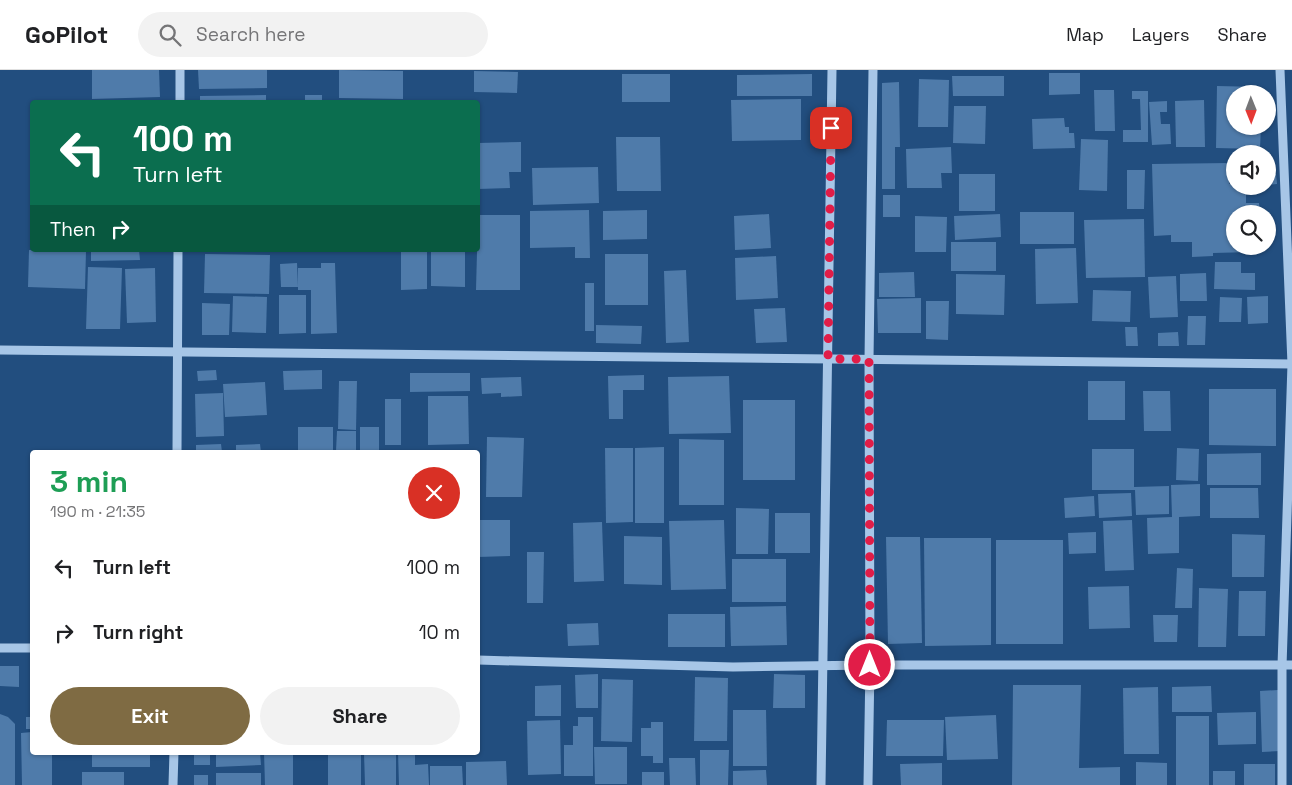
<!DOCTYPE html>
<meta charset="utf-8">
<style>
:root{--surface:#fff;--page:#f2f2f2;--text:#202124;--muted:#757577;--line:#e0e0e0;--accent:#7f6b43}
body{margin:0;font-family:"Space Grotesk",sans-serif;background:var(--page);color:var(--text);height:100vh;display:flex;flex-direction:column;font-size:19px;white-space:nowrap}
*{box-sizing:border-box;margin:0}
p{font-size:16px;color:var(--muted)}
.icon{flex:none;width:28px;height:28px;fill:none;stroke:currentColor;stroke-width:2;stroke-linecap:round;stroke-linejoin:round}
.map{position:relative;flex:1;overflow:hidden}
.drawer{position:absolute;left:30px;top:380px;width:450px;height:305px;display:flex;flex-direction:column;background:var(--surface);border-radius:5px;box-shadow:0 1px 4px #0004}
.drawer>*{flex:none}
.guide{position:absolute;left:30px;top:30px;width:450px;height:152px;border-radius:5px;box-shadow:0 1px 4px #0004;background:#0b6e4f;color:#fff;overflow:hidden}
.needle{width:32px;rotate:179deg}
.buttons{position:absolute;left:1226px;top:15px;display:grid;gap:10px}
.buttons a{display:grid;place-items:center;width:50px;height:50px;border-radius:50%;background:var(--surface);box-shadow:0 1px 4px #0004;font-size:25px}
.pin{position:absolute;display:grid;place-items:center;width:42px;height:42px;color:#fff;margin:-21px;border-radius:10px;box-shadow:0 2px 8px #0006}
.me{position:absolute;width:55px;margin:-28px;rotate:0deg;stroke-linejoin:round;filter:drop-shadow(0 0 4px #0008)}
.turn{display:flex;align-items:center;gap:18px;height:105px;padding:0 20px;font-size:22px}
.turn .icon{width:65px;height:65px;stroke-width:2.5}
.turn b{display:block;font-size:35px;line-height:42px}
.then{display:flex;align-items:center;height:48px;padding:0 20px;background:#0003;gap:10px;font-size:19px}
.round{display:grid;place-items:center;flex:none;width:52px;height:52px;border-radius:26px;background:var(--page)}
.summary{display:flex;align-items:center;justify-content:space-between;height:85px;padding:0 20px}
h1{font-size:30px;font-weight:700;line-height:38px;color:#1e9e55}
.primary-button{display:flex;gap:10px;margin-top:auto;padding:10px 20px}
.primary-button a{flex:1;height:58px;border-radius:30px;background:var(--accent);color:#fff;font-size:20px;font-weight:700;line-height:58px;text-align:center}
.primary-button a+a{background:var(--page);color:var(--text)}
ul{padding:0;list-style:none}
li{display:flex;align-items:center;gap:15px;height:65px;padding:0 20px}
li div{flex:1}
li b{display:block;font-size:19px}
li em{font-style:normal}
header{display:flex;align-items:center;gap:30px;box-sizing:border-box;height:70px;padding:0 25px;background:var(--surface);border-bottom:1px solid var(--line)}
header strong{font-size:24px}
nav{display:flex;gap:28px;margin-inline-start:auto;font-size:18px}
.search{width:350px;height:45px;background:var(--page);display:flex;align-items:center;gap:12px;box-sizing:border-box;padding:0 18px;border-radius:28px;color:var(--muted);font-size:19px}
.map>svg:first-child{display:block}
.building{fill:#4f7baa}
.lines{fill:none;stroke-linecap:round;stroke-linejoin:round}
.minor{stroke:#a7c6e7;stroke-width:9}
.route{stroke:#e11d48;stroke-width:9;stroke-dasharray:0 16.2}
</style>
<header>
<strong>GoPilot</strong>
<div class="search"><svg class="icon" aria-label="search" viewBox="0 0 24 24"><circle cx="10" cy="10" r="6"/><path d="M15 15l6 6"/></svg>Search here</div>
<nav><a>Map</a><a>Layers</a><a>Share</a></nav>
</header>
<div class="map">
<svg width="1292" height="715" viewBox="0 0 1292 715">
<rect width="100%" height="100%" fill="#224e7f"/>
<!-- building -->
<g class="building">
<polygon points="92,0 159,0 160,27 92,29"/>
<polygon points="198,0 267,0 267,18 199,19"/>
<polygon points="339,0 403,1 403,29 339,28"/>
<polygon points="474,1 518,2 517,23 474,22"/>
<polygon points="1049,3 1080,3 1080,24 1049,25"/>
<rect x="622" y="4" width="48" height="28"/>
<polygon points="812,4 812,26 737,26 737,5"/>
<polygon points="952,6 1004,6 1004,26 953,26"/>
<polygon points="919,9 949,10 948,57 918,57"/>
<polygon points="899,12 900,77 895,77 895,119 882,119 882,13"/>
<polygon points="1217,16 1261,17 1261,24 1235,24 1235,56 1261,56 1260,79 1216,78"/>
<polygon points="1094,20 1114,20 1115,61 1095,61"/>
<polygon points="1132,21 1148,21 1148,72 1123,72 1123,60 1141,60 1140,29 1132,29"/>
<polygon points="266,25 266,32 200,32 200,26"/>
<rect x="305" y="25" width="17" height="7"/>
<polygon points="801,29 801,70 732,71 731,30"/>
<polygon points="1204,30 1205,77 1176,77 1175,31"/>
<polygon points="1167,31 1167,42 1160,42 1161,54 1170,54 1171,74 1152,75 1149,32"/>
<polygon points="954,36 986,36 985,74 953,73"/>
<polygon points="1064,48 1065,57 1069,57 1069,63 1074,63 1075,78 1033,79 1032,49"/>
<polygon points="616,67 660,67 661,121 617,121"/>
<polygon points="1081,69 1108,70 1107,121 1079,120"/>
<polygon points="521,72 521,102 509,102 510,118 478,119 478,73"/>
<polygon points="951,77 952,103 941,103 942,118 907,118 906,79"/>
<polygon points="1229,93 1229,114 1235,113 1235,116 1253,116 1253,123 1246,123 1246,133 1259,133 1260,144 1235,144 1235,176 1252,176 1252,182 1213,183 1213,186 1192,187 1192,172 1171,172 1171,165 1154,166 1152,94"/>
<polygon points="598,97 599,133 533,135 532,98"/>
<polygon points="1127,100 1145,100 1144,139 1127,139"/>
<rect x="959" y="104" width="36" height="37"/>
<polygon points="1268,104 1276,104 1277,114 1268,115"/>
<rect x="883" y="125" width="17" height="22"/>
<polygon points="589,140 590,188 575,188 575,177 530,178 530,141"/>
<polygon points="647,140 647,169 603,170 603,141"/>
<rect x="1020" y="142" width="54" height="32"/>
<polygon points="769,144 771,178 735,180 734,146"/>
<polygon points="1000,144 1001,167 955,170 954,146"/>
<polygon points="478,145 520,145 520,220 476,220"/>
<polygon points="915,146 947,147 946,182 915,182"/>
<polygon points="1144,149 1145,207 1086,208 1084,150"/>
<rect x="951" y="172" width="45" height="29"/>
<polygon points="1076,178 1078,233 1036,234 1035,179"/>
<polygon points="29,180 86,181 85,219 28,217"/>
<polygon points="91,180 139,180 140,190 91,191"/>
<rect x="285" y="180" width="34" height="2"/>
<polygon points="401,180 427,180 427,219 401,220"/>
<polygon points="431,180 465,180 465,217 431,216"/>
<polygon points="205,184 270,185 269,224 204,223"/>
<rect x="605" y="184" width="43" height="51"/>
<polygon points="776,186 778,228 736,230 735,188"/>
<polygon points="1215,192 1241,192 1241,203 1255,203 1255,220 1214,219"/>
<polygon points="297,193 298,217 281,217 280,194"/>
<polygon points="321,193 335,193 337,263 311,264 311,220 298,220 298,198 321,198"/>
<polygon points="88,197 122,198 120,259 86,259"/>
<polygon points="155,198 156,252 127,253 125,199"/>
<polygon points="686,200 689,272 666,273 664,201"/>
<polygon points="914,202 915,227 879,227 879,203"/>
<polygon points="1206,203 1207,231 1180,231 1180,204"/>
<polygon points="956,204 1005,205 1004,245 956,244"/>
<polygon points="1176,206 1178,247 1150,248 1148,207"/>
<rect x="585" y="213" width="9" height="48"/>
<polygon points="1093,220 1131,221 1130,252 1092,251"/>
<polygon points="279,225 306,225 306,263 279,264"/>
<polygon points="233,226 267,227 266,263 232,262"/>
<polygon points="1268,226 1268,253 1248,254 1247,227"/>
<polygon points="1220,227 1242,228 1241,252 1219,252"/>
<polygon points="921,228 921,263 878,263 877,229"/>
<polygon points="926,231 949,231 948,270 926,269"/>
<polygon points="202,233 230,234 229,265 202,265"/>
<polygon points="785,238 787,272 756,273 754,239"/>
<polygon points="1188,246 1206,246 1205,275 1187,275"/>
<polygon points="596,255 642,256 641,274 596,273"/>
<polygon points="1125,257 1137,257 1138,276 1126,276"/>
<polygon points="1178,262 1179,276 1158,276 1158,263"/>
<polygon points="216,300 217,310 198,311 197,301"/>
<polygon points="322,300 322,319 284,320 283,301"/>
<polygon points="410,303 470,303 470,321 410,322"/>
<polygon points="644,305 644,320 623,320 623,349 609,349 608,306"/>
<polygon points="729,306 731,363 669,364 668,307"/>
<polygon points="521,307 522,326 501,327 501,323 482,324 481,308"/>
<polygon points="339,311 357,311 356,360 338,359"/>
<rect x="1088" y="311" width="37" height="39"/>
<polygon points="265,312 267,345 225,347 223,314"/>
<polygon points="1209,319 1276,319 1276,376 1209,375"/>
<polygon points="1143,321 1170,321 1171,361 1144,361"/>
<polygon points="223,323 224,366 196,367 195,324"/>
<polygon points="428,326 468,326 469,374 428,375"/>
<rect x="385" y="329" width="16" height="46"/>
<rect x="743" y="330" width="52" height="80"/>
<rect x="298" y="357" width="35" height="25"/>
<rect x="360" y="357" width="19" height="25"/>
<polygon points="337,361 356,361 356,382 336,381"/>
<polygon points="487,367 524,368 522,427 486,427"/>
<polygon points="679,369 724,370 724,435 679,435"/>
<polygon points="221,374 222,382 196,382 196,375"/>
<polygon points="260,374 261,382 236,382 236,375"/>
<polygon points="664,377 664,453 635,453 635,378"/>
<polygon points="605,378 633,378 633,452 606,453"/>
<polygon points="1177,378 1199,379 1198,411 1176,410"/>
<polygon points="1092,379 1134,379 1134,417 1169,416 1169,444 1136,445 1135,420 1092,420"/>
<polygon points="1261,383 1261,415 1207,415 1207,384"/>
<polygon points="1200,414 1200,446 1179,447 1179,483 1148,484 1147,448 1172,447 1171,415"/>
<polygon points="1210,418 1258,418 1259,448 1210,448"/>
<polygon points="1131,423 1132,446 1099,448 1098,424"/>
<polygon points="1094,426 1095,446 1065,448 1064,428"/>
<polygon points="736,438 769,439 768,484 736,484"/>
<rect x="775" y="443" width="35" height="40"/>
<polygon points="478,450 510,450 510,486 478,487"/>
<polygon points="724,450 726,519 671,520 669,451"/>
<polygon points="1132,450 1134,500 1105,501 1103,451"/>
<polygon points="602,452 604,511 574,512 573,453"/>
<polygon points="1096,462 1096,483 1069,484 1068,463"/>
<polygon points="1232,464 1265,465 1264,507 1232,507"/>
<polygon points="624,466 662,467 662,515 624,514"/>
<polygon points="886,467 920,467 922,573 888,574"/>
<polygon points="924,468 991,468 991,575 925,576"/>
<rect x="996" y="470" width="67" height="104"/>
<polygon points="527,482 544,482 543,533 527,533"/>
<rect x="732" y="489" width="54" height="43"/>
<polygon points="1177,498 1193,499 1192,538 1175,538"/>
<polygon points="1129,516 1130,558 1089,559 1088,517"/>
<polygon points="1199,518 1228,519 1226,577 1198,577"/>
<polygon points="1239,521 1266,521 1265,566 1238,566"/>
<polygon points="786,536 787,575 731,576 730,537"/>
<rect x="668" y="544" width="57" height="33"/>
<polygon points="1153,545 1178,545 1177,572 1154,572"/>
<polygon points="598,553 599,575 568,576 567,554"/>
<polygon points="0,596 19,596 19,617 0,616"/>
<polygon points="598,604 598,638 576,638 575,605"/>
<polygon points="774,604 805,605 805,638 773,638"/>
<polygon points="695,607 728,608 727,671 694,671"/>
<polygon points="602,609 633,610 632,672 601,671"/>
<polygon points="561,615 561,646 535,646 535,616"/>
<polygon points="1013,615 1081,615 1079,698 1120,697 1120,715 1012,715"/>
<polygon points="1211,616 1212,642 1172,642 1172,617"/>
<polygon points="1158,617 1159,684 1124,684 1123,618"/>
<polygon points="1278,620 1280,681 1262,682 1260,621"/>
<polygon points="733,640 766,640 767,696 733,696"/>
<polygon points="1256,642 1256,674 1218,675 1217,643"/>
<polygon points="0,644 8,647 15,654 15,715 0,715"/>
<polygon points="996,645 998,689 947,690 945,647"/>
<rect x="1176" y="646" width="33" height="69"/>
<rect x="26" y="647" width="6" height="12"/>
<polygon points="578,647 593,647 593,706 564,706 564,675 573,675 573,656 578,656"/>
<polygon points="560,650 561,704 528,705 527,651"/>
<polygon points="887,650 944,650 943,686 886,686"/>
<polygon points="651,652 663,652 663,693 653,693 653,686 641,686 641,658 651,658"/>
<polygon points="32,662 32,682 52,682 52,715 22,715 21,663"/>
<polygon points="594,677 627,677 627,714 595,714"/>
<polygon points="700,680 729,680 728,715 700,715"/>
<rect x="92" y="682" width="58" height="15"/>
<rect x="194" y="682" width="16" height="13"/>
<polygon points="216,682 260,682 261,695 216,697"/>
<polygon points="264,682 293,682 293,715 265,715"/>
<rect x="328" y="682" width="33" height="33"/>
<polygon points="398,682 415,682 415,695 428,694 429,715 399,715"/>
<polygon points="364,683 396,683 396,715 365,715"/>
<polygon points="669,688 695,688 696,715 670,715"/>
<polygon points="506,691 507,715 466,715 466,692"/>
<polygon points="1136,692 1167,693 1167,715 1136,715"/>
<polygon points="942,693 942,715 901,715 900,694"/>
<rect x="1244" y="694" width="31" height="21"/>
<polygon points="430,696 462,696 463,715 430,715"/>
<polygon points="766,700 767,715 733,715 733,701"/>
<rect x="1213" y="701" width="22" height="14"/>
<rect x="82" y="702" width="42" height="13"/>
<rect x="642" y="702" width="22" height="13"/>
<rect x="216" y="703" width="45" height="12"/>
<rect x="194" y="705" width="14" height="10"/>
</g>
<g class="lines">
<!-- minor -->
<g class="minor">
<polyline points="1280,0 1292,294 1282,596 1282,715"/>
<polyline points="180,32 180,0"/>
<polyline points="0,280 1292,294"/>
<polyline points="177,382 178,180"/>
<polyline points="0,578 32,578"/>
<polyline points="478,590 733,597 870,595 1292,595"/>
<polyline points="173,715 174,682"/>
<polyline points="821,715 832,0"/>
<polyline points="868,715 870,595 869,289 873,0"/>
</g>
</g>
<g class="lines">
<!-- route -->
<polyline class="route" points="831,58 828,289 869,289 870,595"/>
</g>
</svg>
<div class="buttons">
<a><svg class="needle" viewBox="-14 -14 28 28"><path d="M0-13l5 13h-10z" fill="#e53935"/><path d="M0 13l5-13h-10z" fill="#757577"/></svg></a>
<a><svg class="icon" aria-label="sound" viewBox="0 0 24 24"><path d="M4 9h4l5-4v14l-5-4H4zM17 9q2 3 0 6"/></svg></a>
<a><svg class="icon" aria-label="search" viewBox="0 0 24 24"><circle cx="10" cy="10" r="6"/><path d="M15 15l6 6"/></svg></a>
</div>
<div class="pin" style="left:831px;top:58px;background:#d93025"><svg class="icon" aria-label="arrive" viewBox="0 0 24 24"><path d="M6 21V4h12l-3 4 3 4H6"/></svg></div>
<svg class="me" style="left:870px;top:595px" viewBox="-20 -20 40 40"><circle r="17" fill="#e11d48" stroke="#fff" stroke-width="3"/><path d="M0-11L8 9 0 5-8 9z" fill="#fff"/></svg>
<div class="guide">
<div class="turn"><svg class="icon" aria-label="left" viewBox="0 0 24 24"><path d="M17 20v-9H6M10 6l-5 5 5 5"/></svg><div><b>100 m</b>Turn left</div></div>
<div class="then">Then<svg class="icon" aria-label="right" viewBox="0 0 24 24"><path d="M7 20v-9h11M14 6l5 5-5 5"/></svg></div>
</div>
<section class="drawer">
<div class="summary"><div><h1>3 min</h1><p>190 m · 21:35</p></div><a class="round" style="background:#d93025;color:#fff"><svg class="icon" aria-label="close" viewBox="0 0 24 24"><path d="M6 6l12 12M18 6L6 18"/></svg></a></div>
<ul>
<li><svg class="icon" aria-label="left" viewBox="0 0 24 24"><path d="M17 20v-9H6M10 6l-5 5 5 5"/></svg><div><b>Turn left</b></div><em>100 m</em></li>
<li><svg class="icon" aria-label="right" viewBox="0 0 24 24"><path d="M7 20v-9h11M14 6l5 5-5 5"/></svg><div><b>Turn right</b></div><em>10 m</em></li>
</ul>
<div class="primary-button"><a>Exit</a><a>Share</a></div>
</section>
</div>
